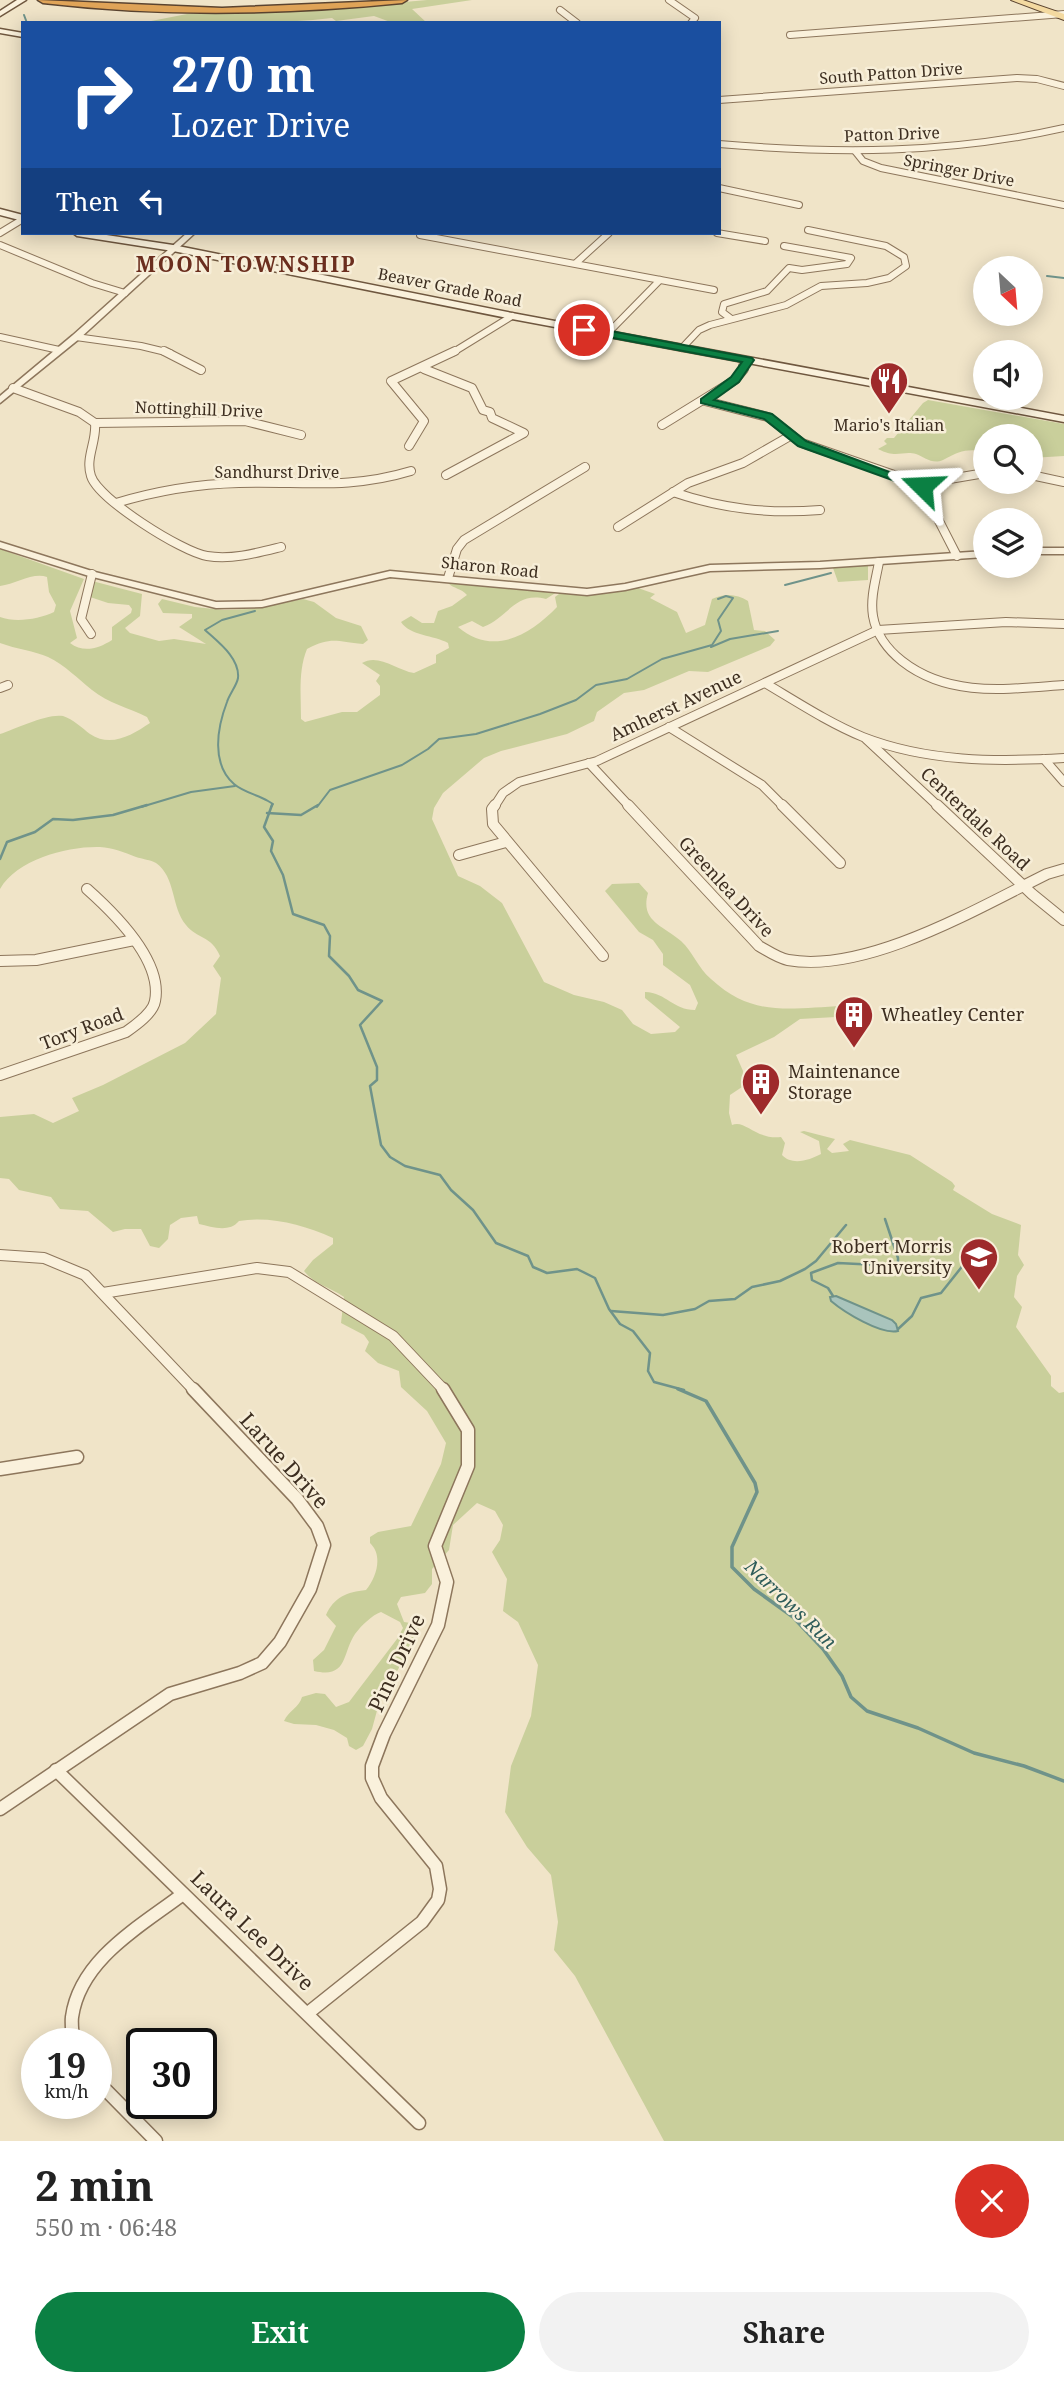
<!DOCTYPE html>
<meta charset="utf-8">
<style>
:root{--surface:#fff;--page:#f2f2f2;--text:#222;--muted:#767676;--accent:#0b8043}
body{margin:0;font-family:"Noto Serif",serif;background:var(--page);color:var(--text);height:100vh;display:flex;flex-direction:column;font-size:26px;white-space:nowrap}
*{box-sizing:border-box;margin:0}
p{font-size:23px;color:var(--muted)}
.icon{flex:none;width:38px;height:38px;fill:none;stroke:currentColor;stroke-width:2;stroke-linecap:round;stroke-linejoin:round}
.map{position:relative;height:2141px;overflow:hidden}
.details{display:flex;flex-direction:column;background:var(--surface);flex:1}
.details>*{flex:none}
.hud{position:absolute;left:21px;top:21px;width:700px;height:214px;border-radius:0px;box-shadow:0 4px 18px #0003;background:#1a4fa0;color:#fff;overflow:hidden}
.needle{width:46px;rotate:154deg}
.buttons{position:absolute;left:973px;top:256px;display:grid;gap:14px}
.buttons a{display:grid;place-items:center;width:70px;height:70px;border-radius:50%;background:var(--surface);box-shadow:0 4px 18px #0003;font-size:35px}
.speed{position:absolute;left:21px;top:2028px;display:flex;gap:14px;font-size:35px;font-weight:700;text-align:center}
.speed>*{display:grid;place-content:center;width:91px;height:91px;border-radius:50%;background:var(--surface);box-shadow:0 4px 18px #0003;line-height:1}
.speed small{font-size:18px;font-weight:400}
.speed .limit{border:4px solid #111;border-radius:10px;background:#fff;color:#111}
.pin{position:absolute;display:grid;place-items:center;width:60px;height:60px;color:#fff;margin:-30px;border:4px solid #fff;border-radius:50%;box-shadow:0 2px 7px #0007}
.me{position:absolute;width:77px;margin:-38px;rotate:291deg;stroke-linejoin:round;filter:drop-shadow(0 0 5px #0008)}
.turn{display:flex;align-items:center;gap:24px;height:147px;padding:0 35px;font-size:32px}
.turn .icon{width:91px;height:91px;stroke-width:2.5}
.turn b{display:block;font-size:49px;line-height:60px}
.then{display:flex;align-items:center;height:66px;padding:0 35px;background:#0003;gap:14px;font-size:26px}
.round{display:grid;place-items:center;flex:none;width:74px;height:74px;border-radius:37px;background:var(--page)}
.overview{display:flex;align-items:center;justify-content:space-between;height:119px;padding:0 35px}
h1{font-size:42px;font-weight:700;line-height:52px}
.button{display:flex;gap:14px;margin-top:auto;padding:14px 35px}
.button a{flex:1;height:80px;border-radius:42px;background:var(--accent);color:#fff;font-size:28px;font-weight:700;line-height:80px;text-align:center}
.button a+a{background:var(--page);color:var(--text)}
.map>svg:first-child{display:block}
.green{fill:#c9cf9b}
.water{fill:#a9c4bc;stroke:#6f938a;stroke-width:2}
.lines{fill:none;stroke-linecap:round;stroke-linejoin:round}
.stream-far2{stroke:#6f938a;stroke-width:2}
.stream-far1{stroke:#6f938a;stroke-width:2.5}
.stream{stroke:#6f938a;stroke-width:3.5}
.minor-far3-casing{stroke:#8d765c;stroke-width:8}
.minor-far2-casing{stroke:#8d765c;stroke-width:10}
.minor-far1-casing{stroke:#8d765c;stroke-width:12}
.minor-casing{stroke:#8d765c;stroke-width:15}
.tertiary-casing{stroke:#8d765c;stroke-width:3}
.secondary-casing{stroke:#6f573f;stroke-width:3}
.primary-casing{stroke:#5b4430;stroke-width:2}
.motorway-casing{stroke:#5b4430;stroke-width:3}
.minor-far3{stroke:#faf1dc;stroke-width:6}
.minor-far2{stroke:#faf1dc;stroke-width:8}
.minor-far1{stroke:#faf1dc;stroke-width:10}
.minor{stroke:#faf1dc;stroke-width:12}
.tertiary{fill:#faf1dc;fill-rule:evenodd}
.secondary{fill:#faf1dc;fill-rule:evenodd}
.primary{fill:#f3d9a0;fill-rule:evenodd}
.motorway{fill:#e0a458;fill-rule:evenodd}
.route{fill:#0b8043;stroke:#07532c;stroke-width:2}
.labels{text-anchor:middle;stroke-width:5;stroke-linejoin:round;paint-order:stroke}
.far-street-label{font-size:16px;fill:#3d2e20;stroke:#f7eed8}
.far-poi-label{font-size:16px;fill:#3d2e20;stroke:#f7eed8}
.street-label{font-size:18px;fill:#3d2e20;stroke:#f7eed8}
.poi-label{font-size:18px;fill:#3d2e20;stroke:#f7eed8;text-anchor:start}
.water-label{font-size:19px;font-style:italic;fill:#2f5d5a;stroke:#f7eed8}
.far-district-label{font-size:21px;font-weight:bold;letter-spacing:2px;fill:#6b2e1e;stroke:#f7eed8}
.near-street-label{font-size:21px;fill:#3d2e20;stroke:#f7eed8}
</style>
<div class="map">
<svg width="1064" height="2141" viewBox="0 0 1064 2141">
<rect width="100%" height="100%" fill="#f0e4c8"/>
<!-- green -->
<g class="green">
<path d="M427,0H472L412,9L427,23H393L374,16L336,21L332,18C270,25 205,23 141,23L187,14L303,11Z"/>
<path d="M928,400L1064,424V456L1031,458V436H985V451C963,449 961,451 943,460C932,465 925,457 916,454C903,450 897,459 878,449L887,444L884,441L887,438H894L923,403Z"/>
<path d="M0,549L84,579L70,611L77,638L70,643C83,653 98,649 112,640V627L131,613L132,609L129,605L108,603L90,597L92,581L142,594L140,616L125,628L130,633L159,641L174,639L206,644L179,627L192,618V614L163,613L158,604L162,599L195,607L224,610L250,609L303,599L314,602L336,618L361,626L368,640L363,644C337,642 332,636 307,649C298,671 301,696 301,719L305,722L342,712H357L380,695V686L376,681L380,675L362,663C378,653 397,670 414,673L436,663V655L449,648L448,643C434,635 410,636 401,622L411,616L422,623H434L438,611L452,606L467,595C461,588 454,589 448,583L451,581L557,592L546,599C515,591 509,617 483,627L472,621L458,627C493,657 530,635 557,607L555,597L559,594H604L638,588L655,594L650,598L677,612L686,633L705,625L712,599C726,593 736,594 748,601L754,630L765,631L775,640L770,646L708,672L689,671L644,690L624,693L597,712L594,721L567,734L501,751L484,758L443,793L434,808L432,819L458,876L480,886L502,903L544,982L574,995L604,1002L622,1010L633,1024L651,1034L675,1032L680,1027L645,998V992C667,993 673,1010 695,1010L698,1003L690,985L663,965V954L653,940L639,932L605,891L612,884L639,883L648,893C640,921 662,925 681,941C693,952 698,968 711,979C753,1018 790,1008 843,1006L848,1012L836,1017L800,1019L774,1037L736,1055L743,1071L742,1087L730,1095L729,1113L732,1125C745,1119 756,1140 781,1137L785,1143L782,1155C792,1166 810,1160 821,1154L819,1141L800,1132L804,1131L835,1139L827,1149L832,1153L849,1151L843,1144L850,1140L910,1155L952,1182L955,1186L953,1190L992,1214L1021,1225L1018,1255L1024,1265L1017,1276L1014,1297L1022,1307L1016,1327L1051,1376V1386L1059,1393L1064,1392V2141H664L575,1976L554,1950L558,1922L551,1875L527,1847L505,1812L511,1766L531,1716L538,1665L518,1622L503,1611L507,1579L492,1552L500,1540L503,1525L495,1511L477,1503L453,1525L449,1550L432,1569V1584L425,1593L401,1597L397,1604L404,1622L417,1624L419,1630L378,1707L372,1729L363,1746L356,1750L349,1746L347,1738L334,1730L316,1725L294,1724L284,1721C289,1710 299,1708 302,1697L316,1693L325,1694L336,1707L349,1702L397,1639L403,1628L400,1622L381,1612C372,1615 361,1626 355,1634C342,1653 348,1679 314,1671L313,1660L324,1650L336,1626L326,1615C334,1597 347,1592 366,1590C377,1577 383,1555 370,1543V1537L378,1532L411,1526L441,1464L446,1443L427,1411L401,1387L399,1371L378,1363L365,1351L369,1342L364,1335L341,1323L344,1297C330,1287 315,1285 304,1271L313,1260L333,1244V1238C303,1225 272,1216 239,1221C229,1233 212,1227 199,1224L197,1216L181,1218L170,1225L168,1239L159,1248L150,1246L141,1229H125L113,1232L88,1211L60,1209L51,1197L19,1190L9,1179L0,1178V1117L34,1114L53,1123L79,1111L72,1098L103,1085L185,1043L216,1014L221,978L213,966L220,956C211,935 197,939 186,925C171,907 176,877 156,863C151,860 142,859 136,857C124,852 113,848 100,847C68,846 17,859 0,889V734C15,729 48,713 63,716C73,719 82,728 90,734C111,748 132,735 150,723L147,717C129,708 108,703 92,690C78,679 65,665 48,657C35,651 16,649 0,643V617C16,623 39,619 54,612L56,605L49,592L47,577C33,572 16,584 0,586Z"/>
<polygon points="868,565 868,580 838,582 833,568"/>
</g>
<!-- water -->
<path class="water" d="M836,1296L892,1320L896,1324L898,1331C881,1335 844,1312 831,1301L830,1297Z"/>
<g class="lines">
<!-- stream-far2 -->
<g class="stream-far2">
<polyline points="24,15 27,23"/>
<polyline points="1047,276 1064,278"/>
<polyline points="785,585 831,573"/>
<path d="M255,611L222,620L205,630C218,642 240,658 238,678C237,685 229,695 227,702C217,728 211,764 234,784C243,792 258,795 268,801L273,804L271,807"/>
<polyline points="711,647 730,639 778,631"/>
<polyline points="141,807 191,792 235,786"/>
<polyline points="317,807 330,790 402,765 428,749 439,739 476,734 540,714 576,700 596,685 627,679 662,659 712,645 721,631 718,620 733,598 726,596 718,599"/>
</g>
<!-- stream-far1 -->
<g class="stream-far1">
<polyline points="272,805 264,827 273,841 271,851 283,875 293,914 324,925 330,936 329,956 349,976 358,990 382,1001 360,1025 377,1067 377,1080 370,1086 381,1145 390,1157 405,1166 440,1175 451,1190 473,1210 496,1243 528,1256 533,1267 547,1273 577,1269 595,1278 609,1309 620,1324 633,1331 650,1353 648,1371 654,1382 684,1390"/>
<polyline points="267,813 301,815 318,805"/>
<polyline points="0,859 7,842 35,832 53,819 73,820 113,815 147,805"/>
<polyline points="833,1296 828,1288 812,1280 811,1273 838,1263 898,1266 898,1258 885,1219"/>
<polyline points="611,1311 663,1315 695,1309 709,1301 735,1299 752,1287 780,1281 805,1269 816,1261 846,1225"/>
<polyline points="898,1329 912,1316 921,1298 941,1293 972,1254"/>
</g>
<!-- stream -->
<polyline class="stream" points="678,1389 706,1401 755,1483 757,1492 732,1547 732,1567 754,1589 793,1617 823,1649 842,1676 851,1697 867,1711 918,1728 974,1753 1024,1766 1064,1781"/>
<!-- minor-far3 casing -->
<g class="minor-far3-casing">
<g id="minor-far3">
<polyline points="669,0 695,18 691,23"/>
<polyline points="560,10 577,23"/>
<polyline points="790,35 1064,14"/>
<polyline points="719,100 1017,78 1037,79 1064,86"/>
<path d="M719,144C836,154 949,154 1064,128"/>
<polyline points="855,151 863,161 881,168 1064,205"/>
<polyline points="719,188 799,205"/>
<polyline points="0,233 23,219"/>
<polyline points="717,233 765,241"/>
<polyline points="420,235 714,290"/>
<polyline points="0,245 92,283 125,293"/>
<polyline points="576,263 609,233"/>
<polyline points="730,318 722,312 724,304 767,291 789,268 802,270 847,264 851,258 784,246"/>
<polyline points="607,334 660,280"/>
<polyline points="0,337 59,350"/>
<polyline points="76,337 141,346 170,353"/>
<polyline points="682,348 699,330 710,325 786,305 821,286 867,283 889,278 906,266 904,257 886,246 808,230"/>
<polyline points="452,353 512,316"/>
</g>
</g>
<!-- minor-far2 casing -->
<g class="minor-far2-casing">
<g id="minor-far2">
<polyline points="164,351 201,370"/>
<polyline points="424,369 472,388 483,410 490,412 492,418 524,433 446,475"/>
<path d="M13,388L79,412L95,423C97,441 85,458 91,476C98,499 182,552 207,556C232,560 257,553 281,547"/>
<polyline points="705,401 768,417 802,443 920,484 957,556"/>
<polyline points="95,423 245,421 301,435"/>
<polyline points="662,425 735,380 744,369 743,366"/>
<polyline points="409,446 424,421 391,381 455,351"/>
<polyline points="1031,475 1064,482"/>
<polyline points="920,484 985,473"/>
<path d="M673,492C723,509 768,514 820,510"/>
<path d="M116,503C156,491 197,484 239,483C302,481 348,490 411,471"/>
<polyline points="618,527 688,483 743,463 790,436"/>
<path d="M879,562C876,579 870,598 873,616C876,634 888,650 902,661C949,698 1008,689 1064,685"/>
<polyline points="448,578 457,549 464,540 585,467"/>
<polyline points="91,634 81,619 92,574"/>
<path d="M765,683C797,702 829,723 863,737C927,762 996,762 1064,758"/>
<polyline points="0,688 8,685"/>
<polyline points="669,727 762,785 784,807"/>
<polyline points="866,739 939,807"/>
<polyline points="1044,759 1064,782"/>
<polyline points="589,763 630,807"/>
<polyline points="494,807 503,793 519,782 597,761 878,630 1006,622 1064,624"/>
</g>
</g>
<!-- minor-far1 casing -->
<g class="minor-far1-casing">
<g id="minor-far1">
<polyline points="495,805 492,809 493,824 603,956"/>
<path d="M628,805L759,946C768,951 778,958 788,960C866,974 978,908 1047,874L1064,869"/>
<polyline points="782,805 840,863"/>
<polyline points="937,805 1032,894 1064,920"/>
<polyline points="459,855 506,842"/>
<polyline points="0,961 36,960 134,940"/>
<path d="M0,1075L126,1032C136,1025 153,1013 155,1001C163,961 114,913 87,889"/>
<polyline points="0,1255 44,1258 85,1275 194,1390"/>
<polyline points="103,1293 257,1268 289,1272 393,1336 444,1390"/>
</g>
</g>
<!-- minor casing -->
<g class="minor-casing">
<g id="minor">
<polyline points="0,1469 77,1457"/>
<polyline points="56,1770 419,2123"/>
<polyline points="0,1809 170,1694 240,1673 262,1663 280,1642 310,1589 324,1545 317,1526 297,1499 193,1389"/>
<polyline points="308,2013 422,1922 438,1900 440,1889 436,1866 381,1798 372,1778 372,1766 384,1734 438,1625 447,1582 435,1546 468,1466 468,1430 443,1389"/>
<path d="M73,2044C73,2035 71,2025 72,2017C80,1959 141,1926 183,1894"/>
<polyline points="96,2080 156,2141"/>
</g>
</g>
<!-- tertiary casing -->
<g class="tertiary-casing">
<g id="tertiary">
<polygon points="187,233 195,233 79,339 0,403 0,396 73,335"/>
<polygon points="0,542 95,572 216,602 262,601 390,571 587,589 625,584 710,565 820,562 985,551 985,557 820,568 710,571 625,590 587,595 390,577 262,607 216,608 89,576 0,548"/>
<rect x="1031" y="548" width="33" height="6"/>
</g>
</g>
<!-- secondary casing -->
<g class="secondary-casing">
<g id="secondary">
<polygon points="17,0 26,0 0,16 0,11"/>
<polygon points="0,29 23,33 23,37 0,33"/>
<polygon points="0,209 23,215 23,221 0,215"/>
<polygon points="73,233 93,233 173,245 512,313 1064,416 1064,422 512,319 173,251 77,236"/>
</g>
</g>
<!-- primary casing -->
<g class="primary-casing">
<polygon id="primary" points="1011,0 1023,0 1064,14 1064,20"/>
</g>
<!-- motorway casing -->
<g class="motorway-casing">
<path id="motorway" d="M38,0L222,8L407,0L402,3C282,15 163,17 43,3Z"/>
</g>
<!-- minor-far3 -->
<use href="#minor-far3" class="minor-far3"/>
<!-- minor-far2 -->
<use href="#minor-far2" class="minor-far2"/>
<!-- minor-far1 -->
<use href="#minor-far1" class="minor-far1"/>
<!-- minor -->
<use href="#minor" class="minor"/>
<!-- tertiary -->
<use href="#tertiary" class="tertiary"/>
<!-- secondary -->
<use href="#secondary" class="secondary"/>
<!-- primary -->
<use href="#primary" class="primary"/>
<!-- motorway -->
<use href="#motorway" class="motorway"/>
</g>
<!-- route -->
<polygon class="route" points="584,326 752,358 754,360 739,382 714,400 772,414 806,441 927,486 917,489 798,446 764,419 701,403 701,399 731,377 742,362 581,332 579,330"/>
<!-- icons -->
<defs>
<g id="restaurant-pin" transform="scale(2.0125)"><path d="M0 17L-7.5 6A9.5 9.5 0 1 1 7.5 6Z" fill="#9e2a2b" stroke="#f7eed8"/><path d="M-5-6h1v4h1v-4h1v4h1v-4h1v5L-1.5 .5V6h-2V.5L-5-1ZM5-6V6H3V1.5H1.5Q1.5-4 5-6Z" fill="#fff"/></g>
<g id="building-pin" transform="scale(2.0125)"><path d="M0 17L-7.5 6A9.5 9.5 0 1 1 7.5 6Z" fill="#9e2a2b" stroke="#f7eed8"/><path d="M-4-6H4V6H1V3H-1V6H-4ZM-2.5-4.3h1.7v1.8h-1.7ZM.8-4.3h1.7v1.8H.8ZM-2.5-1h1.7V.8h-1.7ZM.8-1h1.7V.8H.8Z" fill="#fff"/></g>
<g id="university-pin" transform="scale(2.0125)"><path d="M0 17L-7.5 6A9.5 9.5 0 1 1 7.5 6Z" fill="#9e2a2b" stroke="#f7eed8"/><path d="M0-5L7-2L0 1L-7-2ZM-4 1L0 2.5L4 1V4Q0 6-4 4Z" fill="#fff"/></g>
</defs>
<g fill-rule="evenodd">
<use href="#restaurant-pin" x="889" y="381"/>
<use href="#building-pin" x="854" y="1015"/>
<use href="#building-pin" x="761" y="1082"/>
<use href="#university-pin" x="979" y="1257"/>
</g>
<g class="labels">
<!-- far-street labels -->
<g class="far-street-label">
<text transform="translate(891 73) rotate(-4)" y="6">South Patton Drive</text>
<text transform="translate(892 134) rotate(-2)" y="6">Patton Drive</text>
<text transform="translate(959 170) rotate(11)" y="6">Springer Drive</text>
<text transform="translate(450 287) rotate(11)" y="6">Beaver Grade Road</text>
<text transform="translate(199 409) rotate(2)" y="6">Nottinghill Drive</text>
<text x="277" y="478">Sandhurst Drive</text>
<text transform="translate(490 567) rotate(6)" y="6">Sharon Road</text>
</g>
<!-- far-poi labels -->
<g class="far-poi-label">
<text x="889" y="431">Mario's Italian</text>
</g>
<!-- street labels -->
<g class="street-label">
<text transform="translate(676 706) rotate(-25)" y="6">Amherst Avenue</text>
<text transform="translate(975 819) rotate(43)" y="6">Centerdale Road</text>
<text transform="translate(726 887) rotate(47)" y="6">Greenlea Drive</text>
<text transform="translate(82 1029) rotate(-21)" y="6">Tory Road</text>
</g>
<!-- poi labels -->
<g class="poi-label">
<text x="881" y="1021">Wheatley Center</text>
<text x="788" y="1078">Maintenance<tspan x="788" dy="21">Storage</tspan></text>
<text x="952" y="1253" text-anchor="end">Robert Morris<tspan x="952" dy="21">University</tspan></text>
</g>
<!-- water labels -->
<g class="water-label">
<text transform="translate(791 1604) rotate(44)" y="7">Narrows Run</text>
</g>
<!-- far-district labels -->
<g class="far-district-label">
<text x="246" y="272">MOON TOWNSHIP</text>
</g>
<!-- near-street labels -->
<g class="near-street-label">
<text transform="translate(284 1461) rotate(48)" y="7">Larue Drive</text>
<text transform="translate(397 1663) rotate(-65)" y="7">Pine Drive</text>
<text transform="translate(252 1931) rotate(44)" y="7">Laura Lee Drive</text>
</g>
</g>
</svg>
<div class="buttons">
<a><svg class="needle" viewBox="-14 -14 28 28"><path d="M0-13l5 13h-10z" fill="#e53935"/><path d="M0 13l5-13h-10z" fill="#767676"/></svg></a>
<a><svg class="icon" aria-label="sound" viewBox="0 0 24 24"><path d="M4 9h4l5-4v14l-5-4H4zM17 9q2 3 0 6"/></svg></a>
<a><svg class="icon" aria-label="search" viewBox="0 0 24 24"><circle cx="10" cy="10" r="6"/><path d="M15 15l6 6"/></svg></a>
<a><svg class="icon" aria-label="layers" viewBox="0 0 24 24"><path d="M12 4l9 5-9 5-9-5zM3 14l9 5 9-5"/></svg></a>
</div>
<div class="speed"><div>19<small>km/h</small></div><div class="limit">30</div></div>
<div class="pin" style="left:584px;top:330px;background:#d93025"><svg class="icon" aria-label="arrive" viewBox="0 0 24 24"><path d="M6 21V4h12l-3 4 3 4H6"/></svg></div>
<svg class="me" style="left:922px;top:486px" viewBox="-20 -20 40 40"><path d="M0-17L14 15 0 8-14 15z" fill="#0b8043" stroke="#fff" stroke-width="4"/></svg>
<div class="hud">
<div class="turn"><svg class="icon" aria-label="right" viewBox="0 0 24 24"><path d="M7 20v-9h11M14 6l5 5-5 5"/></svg><div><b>270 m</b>Lozer Drive</div></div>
<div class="then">Then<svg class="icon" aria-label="left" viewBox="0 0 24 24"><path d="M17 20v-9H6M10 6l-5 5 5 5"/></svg></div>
</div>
</div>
<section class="details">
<div class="overview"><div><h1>2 min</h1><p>550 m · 06:48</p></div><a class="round" style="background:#d93025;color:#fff"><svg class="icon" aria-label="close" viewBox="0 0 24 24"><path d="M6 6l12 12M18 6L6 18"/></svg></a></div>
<div class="button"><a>Exit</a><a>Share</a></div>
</section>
